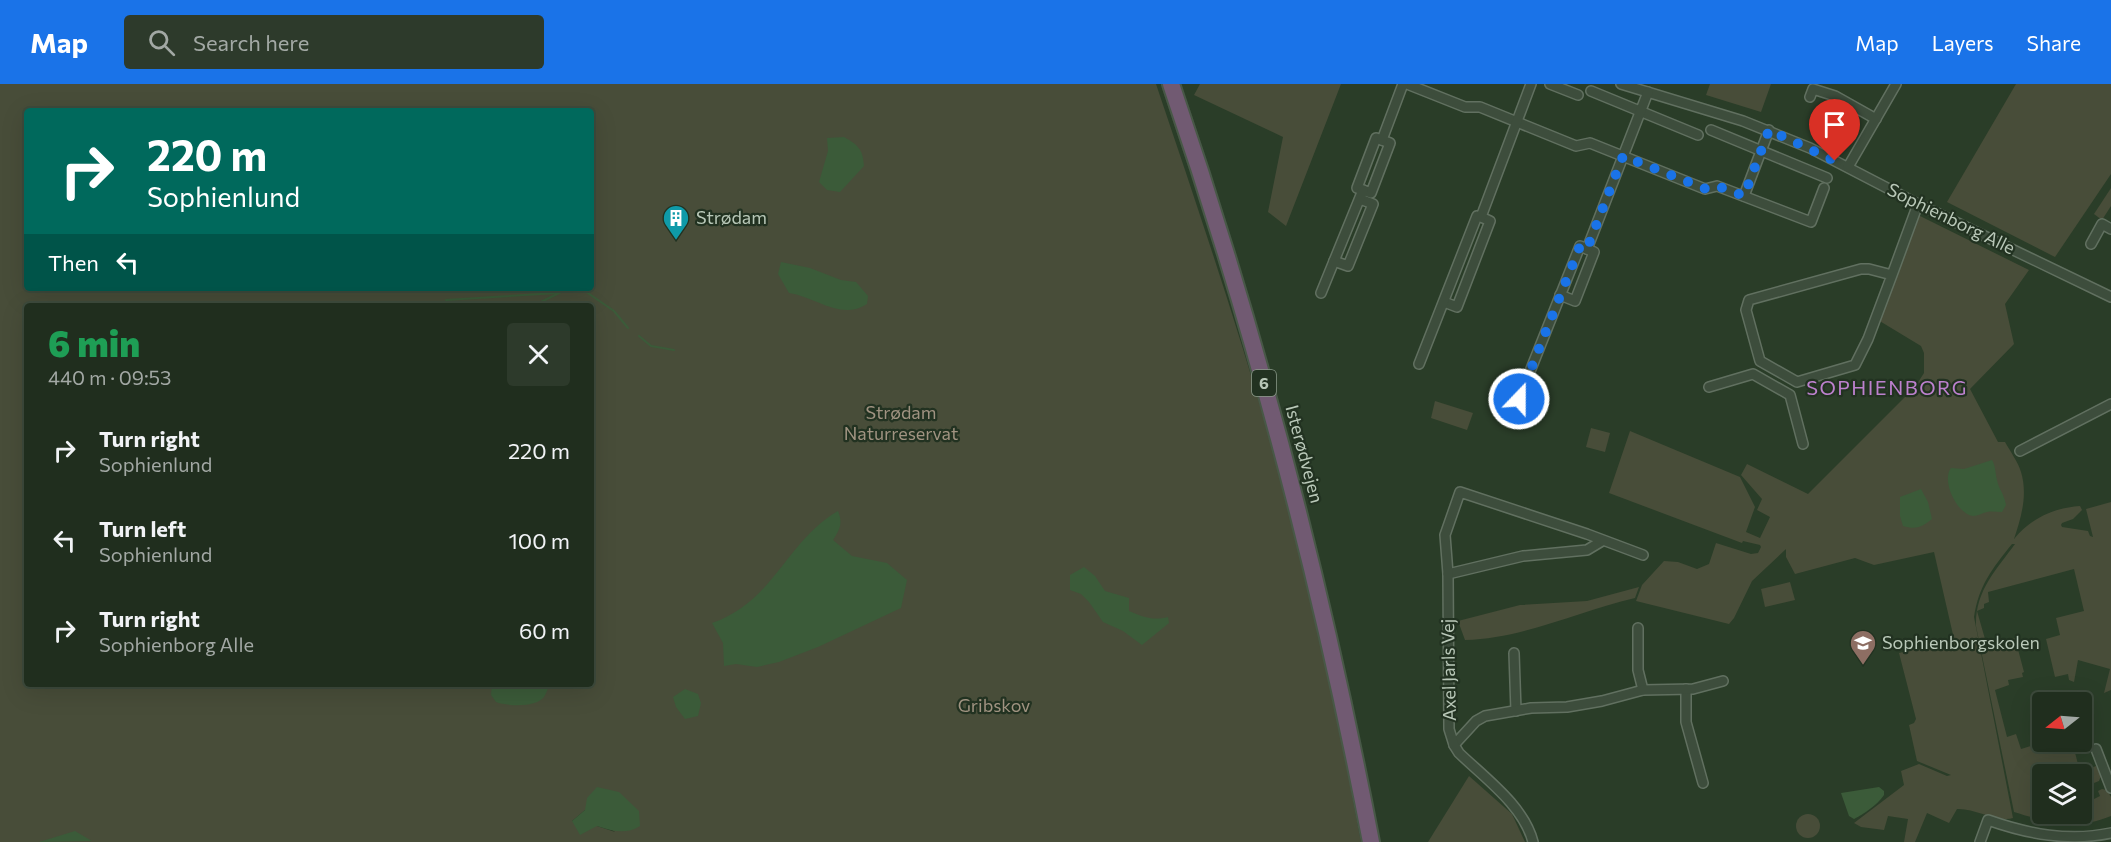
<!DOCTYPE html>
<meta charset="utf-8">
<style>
:root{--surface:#202e1e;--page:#2d3a2b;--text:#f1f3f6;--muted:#a2a8a4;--line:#3d4a3c;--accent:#1a73e8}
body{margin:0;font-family:Commissioner,sans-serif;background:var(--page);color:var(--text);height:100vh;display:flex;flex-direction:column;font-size:22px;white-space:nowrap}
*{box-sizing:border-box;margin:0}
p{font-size:20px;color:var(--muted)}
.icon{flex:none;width:33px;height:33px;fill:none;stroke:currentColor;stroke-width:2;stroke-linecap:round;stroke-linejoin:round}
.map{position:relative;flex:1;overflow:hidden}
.side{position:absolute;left:24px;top:219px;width:570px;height:384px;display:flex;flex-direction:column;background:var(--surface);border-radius:6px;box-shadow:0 6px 24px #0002,0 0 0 2px var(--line)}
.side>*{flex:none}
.guide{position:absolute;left:24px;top:24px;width:570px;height:183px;border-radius:6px;box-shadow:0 6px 24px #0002,0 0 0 2px var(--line);background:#00695c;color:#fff;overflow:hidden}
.needle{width:39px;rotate:253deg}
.buttons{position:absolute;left:2032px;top:608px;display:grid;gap:12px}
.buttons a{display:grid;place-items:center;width:60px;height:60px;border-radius:6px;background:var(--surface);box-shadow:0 6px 24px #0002,0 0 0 2px var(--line);font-size:30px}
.pin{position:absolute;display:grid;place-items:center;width:51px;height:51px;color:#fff;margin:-62px -26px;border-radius:50% 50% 50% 0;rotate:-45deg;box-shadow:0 0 6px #0007}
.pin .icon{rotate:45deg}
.me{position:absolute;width:66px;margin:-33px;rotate:22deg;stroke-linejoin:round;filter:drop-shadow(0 0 4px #0008)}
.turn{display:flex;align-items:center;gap:21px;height:126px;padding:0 24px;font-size:27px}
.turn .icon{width:78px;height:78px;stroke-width:2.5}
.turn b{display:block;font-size:42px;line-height:51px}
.then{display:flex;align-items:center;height:57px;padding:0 24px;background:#0003;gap:12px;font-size:22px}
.round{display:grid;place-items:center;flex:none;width:63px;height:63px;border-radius:6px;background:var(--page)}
.headline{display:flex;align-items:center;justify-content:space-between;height:102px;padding:0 24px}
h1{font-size:36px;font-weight:800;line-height:45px;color:#1e9e55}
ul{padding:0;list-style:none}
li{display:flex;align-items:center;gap:18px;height:90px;padding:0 24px}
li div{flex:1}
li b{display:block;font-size:22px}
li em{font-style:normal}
header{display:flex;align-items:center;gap:36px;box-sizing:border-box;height:84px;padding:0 30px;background:var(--accent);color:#fff}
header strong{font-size:28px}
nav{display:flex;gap:33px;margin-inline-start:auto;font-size:21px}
.search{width:420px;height:54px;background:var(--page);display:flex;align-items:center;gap:15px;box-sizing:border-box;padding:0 21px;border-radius:6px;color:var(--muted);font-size:22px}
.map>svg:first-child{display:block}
.green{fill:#484d39;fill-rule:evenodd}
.water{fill:#3b5b39}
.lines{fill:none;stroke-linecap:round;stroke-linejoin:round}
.stream{stroke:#3b5b39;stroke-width:2}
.street-casing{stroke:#617060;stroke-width:12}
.highway-casing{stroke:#485847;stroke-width:20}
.street{stroke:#3d4d3c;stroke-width:9}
.highway{stroke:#715a72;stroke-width:16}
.route{stroke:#1a73e8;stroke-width:10;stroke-dasharray:0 18}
.labels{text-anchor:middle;stroke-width:4.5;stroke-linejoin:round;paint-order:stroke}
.shield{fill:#223221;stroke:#8c9b8b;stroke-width:1.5}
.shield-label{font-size:16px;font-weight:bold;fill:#b9c8b8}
.poi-label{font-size:18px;fill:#b9c8b8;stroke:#223221;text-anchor:start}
.street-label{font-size:18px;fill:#b9c8b8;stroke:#223221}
.park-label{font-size:18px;fill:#a09381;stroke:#223221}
.neighbourhood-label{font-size:20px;letter-spacing:1.5px;fill:#bd81ce;stroke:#223221}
</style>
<header>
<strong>Map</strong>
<div class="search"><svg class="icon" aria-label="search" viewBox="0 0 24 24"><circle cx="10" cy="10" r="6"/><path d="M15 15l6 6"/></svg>Search here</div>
<nav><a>Map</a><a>Layers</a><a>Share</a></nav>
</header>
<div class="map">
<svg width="2111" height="758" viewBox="0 0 2111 758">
<rect width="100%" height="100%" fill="#2a3d28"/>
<!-- green -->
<g class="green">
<path d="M0,0H1156C1220,189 1284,380 1326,575C1339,636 1349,697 1361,758H0ZM27,27H591V204H27ZM27,222H591V600H27ZM585,726L615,748L597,742L572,737Z"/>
<polygon points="1200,0 1341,0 1286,142 1268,128 1283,53 1194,11"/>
<polygon points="1710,0 1771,0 1761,28 1706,11"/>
<polygon points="2016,0 2111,0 2111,90 2055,173 1947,118"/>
<polygon points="2111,104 2111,122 2102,136 2094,130"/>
<path d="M1918,131L2029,186L2005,220L2014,260L1970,305L1998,358H2005C2010,367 2018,378 2021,388C2028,411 2021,434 2014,455C2030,435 2053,424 2080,422L2082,426L2073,435L2062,439L2061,441L2062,443L2088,447L2090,452L2093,453L2086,425L2111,418V606L2104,609L2110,585L2078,576L2074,598L2069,596L2068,590L2055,593L2046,555L2060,551L2056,534L2084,527L2074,485L1988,508L1989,518L1984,520V524L1977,527L1987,562L2015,554L2024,588L2022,589L2023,593L2008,596L2009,601L1995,606L2007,653L2016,650L2021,665L2047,657H2072L2079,684L2090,681L2091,684L2096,682L2101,692L2099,697L2094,699L2091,694L2082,698V690H2043V729H2082V721L2100,712L2098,707L2102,705L2107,706L2111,713V732C2074,747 2050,739 2014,728L1976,542C1975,507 1996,486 2015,460H2012C1992,485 1979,501 1974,533L2013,734C1998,739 1975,724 1957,725L1949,739L1927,729L1915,758H1904L1908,735L1888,732L1884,746L1861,743L1854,739L1904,701L1901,687L1919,680L1947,692L1951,691L1917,677L1909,641L1914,639L1916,635L1899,569L1954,555L1934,468L1874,481L1855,474L1795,490L1786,473V465L1752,497L1734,534L1729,540L1636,517L1642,501L1664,477L1678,478L1697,485L1709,480L1716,459L1751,470L1758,469L1761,463L1760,461L1743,457L1742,459L1609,409L1630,347L1740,393L1755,423L1746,448L1760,454L1770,433L1757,426L1762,415L1741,391L1747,380L1808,410L1915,303L1924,289V269L1921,262L1878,236Z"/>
<polygon points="1435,317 1473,329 1467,346 1431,334"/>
<polygon points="1591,344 1610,349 1605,368 1586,363"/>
<polygon points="1790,498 1795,516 1765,523 1761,505"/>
<path d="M1639,503L1635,514C1578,527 1523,555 1465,556L1458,537L1520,521L1587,517Z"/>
<polygon points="1469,692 1512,730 1525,758 1428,758"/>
<circle cx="1808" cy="742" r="12"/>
</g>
<!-- water -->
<g class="water">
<path d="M844,53C858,61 863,65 864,82L840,108L827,106L819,98L828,67L827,54Z"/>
<path d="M781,178L810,184L841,196L856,198L868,212L867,220C841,237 816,213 789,209L778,190Z"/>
<path d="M1992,376C1996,383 1995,389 1997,396C1999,406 2004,409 2006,421L2002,428C1997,428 1992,427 1987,428C1982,429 1978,432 1973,432C1957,430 1941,397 1951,384L1964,385Z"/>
<path d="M1921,405L1928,418L1932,435C1922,443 1916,446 1903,442L1900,432V413Z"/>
<path d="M838,427C843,439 840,445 833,456L852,472L887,479L907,496L901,524L818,563L779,578L757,583L736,580L724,582L723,559L712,539C774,518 786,457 838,427Z"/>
<path d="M1084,483L1095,492L1105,507L1129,514V527C1143,533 1153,537 1168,533L1169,539L1142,561L1123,547L1103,538L1089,518L1081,510L1070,506V491Z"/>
<path d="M492,600H550C548,604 546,610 544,613C536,624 506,622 496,618L491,611Z"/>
<polygon points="685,605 698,610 701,619 698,632 685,635 676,623 673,613"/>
<path d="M597,703L619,708L639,727L640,742C626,751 612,747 597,742L580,751L572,737L585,726L587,714Z"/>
<path d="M1879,703L1884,707V711C1877,721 1865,729 1854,735L1849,732L1841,709Z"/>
<polygon points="75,747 92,757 39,758"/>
</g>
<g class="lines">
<!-- stream -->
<g class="stream">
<polyline points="582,205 614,227 628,244"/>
<polyline points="446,216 557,209"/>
<polyline points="424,222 436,218"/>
<polyline points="533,222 569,204"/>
<polyline points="639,252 651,262 674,266"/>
</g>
<!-- street casing -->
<g class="street-casing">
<g id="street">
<polyline points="1407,0 1465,23 1480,23 1576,62 1590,59 1705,105 1717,102 1811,138 1824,104"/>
<polyline points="1550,0 1578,11"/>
<polyline points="1621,0 1743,37 1810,64 1918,120 2111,213"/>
<polyline points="1591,7 1698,51"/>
<polyline points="1810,13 1813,5 1835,12 1876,35"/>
<polyline points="1711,46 1827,94"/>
<polygon points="1376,54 1390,59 1371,109 1357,104"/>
<polyline points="1382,56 1403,0"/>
<polyline points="1848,83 1896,0"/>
<polyline points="1744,112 1769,46"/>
<polyline points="2091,160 2102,140 2111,145"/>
<polyline points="1334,177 1348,182 1373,120 1360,115"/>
<polyline points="1892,191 1868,255 1855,281 1797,298 1760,277 1746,226 1749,216 1861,185 1869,185 1892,191 1918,120"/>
<polyline points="1321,209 1363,106"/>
<polyline points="1560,211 1575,217 1594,168 1587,165"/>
<polyline points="1444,218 1457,223 1490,137 1481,133"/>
<polyline points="1419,280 1477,132 1481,133 1531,0"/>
<polyline points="1709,303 1753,290 1790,311 1803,360"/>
<polyline points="1519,315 1580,162 1587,165 1648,8"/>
<polyline points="2020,367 2111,320"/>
<polyline points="1448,490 1523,472 1587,466 1602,457"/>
<polyline points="1638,544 1638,586 1643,606"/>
<polyline points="1514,569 1516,627"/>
<polyline points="1686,605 1686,638 1703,699"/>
<polyline points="1454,661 1476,637 1485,632 1531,624 1567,623 1602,617 1643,606 1693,605 1723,597"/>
<polyline points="2096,665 2111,704"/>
<path d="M1533,758C1524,722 1485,694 1459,669L1454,661L1449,645L1448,490L1445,451L1460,408L1587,450L1643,471"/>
<path d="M1980,758L1988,736C2028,750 2069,758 2111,749"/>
</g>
</g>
<!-- highway casing -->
<g class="highway-casing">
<path id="highway" d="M1171,0C1256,248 1322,501 1371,758"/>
</g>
<!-- street -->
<use href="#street" class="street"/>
<!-- highway -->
<use href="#highway" class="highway"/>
</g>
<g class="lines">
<!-- route -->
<polyline class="route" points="1519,315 1580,162 1587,165 1623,72 1706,105 1717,102 1744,112 1769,46 1835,77"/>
</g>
<!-- icons -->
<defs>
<g id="building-pin" transform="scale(1.35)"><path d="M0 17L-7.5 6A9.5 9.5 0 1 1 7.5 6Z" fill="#0f9aa8" stroke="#223221"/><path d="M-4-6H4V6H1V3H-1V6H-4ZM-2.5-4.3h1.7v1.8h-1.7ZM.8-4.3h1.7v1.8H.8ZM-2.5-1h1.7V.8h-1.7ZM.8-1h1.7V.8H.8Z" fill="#fff"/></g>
<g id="school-pin" transform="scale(1.35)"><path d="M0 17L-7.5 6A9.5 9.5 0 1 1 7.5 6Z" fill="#8d6e63" stroke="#223221"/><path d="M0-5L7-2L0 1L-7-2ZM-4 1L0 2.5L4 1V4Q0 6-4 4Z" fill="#fff"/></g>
</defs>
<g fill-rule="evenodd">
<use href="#building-pin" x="676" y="134"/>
<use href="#school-pin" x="1863" y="559"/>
</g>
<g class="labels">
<!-- shield labels -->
<rect class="shield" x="1252" y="286" width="24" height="26" rx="4.5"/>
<g class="shield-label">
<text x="1264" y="305">6</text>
</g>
<!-- poi labels -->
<g class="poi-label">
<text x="696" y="140">Strødam</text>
<text x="1882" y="565">Sophienborgskolen</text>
</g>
<!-- street labels -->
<g class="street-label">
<text transform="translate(1951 135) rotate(26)" y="6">Sophienborg Alle</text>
<text transform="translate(1304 370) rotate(75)" y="6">Isterødvejen</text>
<text transform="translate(1449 586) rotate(-91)" y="6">Axel Jarls Vej</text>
</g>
<!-- park labels -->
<g class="park-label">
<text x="901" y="335">Strødam<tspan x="901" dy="21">Naturreservat</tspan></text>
<text x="994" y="628">Gribskov</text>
</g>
<!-- neighbourhood labels -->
<g class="neighbourhood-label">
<text x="1887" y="311">SOPHIENBORG</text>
</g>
</g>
</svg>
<div class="buttons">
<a><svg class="needle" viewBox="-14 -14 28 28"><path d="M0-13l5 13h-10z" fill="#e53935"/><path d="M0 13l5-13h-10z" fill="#a2a8a4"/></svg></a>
<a><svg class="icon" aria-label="layers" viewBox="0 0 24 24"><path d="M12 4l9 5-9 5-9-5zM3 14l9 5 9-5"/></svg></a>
</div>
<div class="pin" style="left:1835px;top:77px;background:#d93025"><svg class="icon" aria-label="arrive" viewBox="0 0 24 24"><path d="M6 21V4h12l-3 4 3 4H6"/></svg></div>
<svg class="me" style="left:1519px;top:315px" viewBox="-20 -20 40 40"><circle r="17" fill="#1a73e8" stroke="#fff" stroke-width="3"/><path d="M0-11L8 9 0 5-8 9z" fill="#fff"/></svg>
<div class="guide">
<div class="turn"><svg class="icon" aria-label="right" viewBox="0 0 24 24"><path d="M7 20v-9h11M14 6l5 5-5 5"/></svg><div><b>220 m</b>Sophienlund</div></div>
<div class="then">Then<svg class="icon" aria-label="left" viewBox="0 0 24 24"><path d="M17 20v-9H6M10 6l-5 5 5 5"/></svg></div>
</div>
<section class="side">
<div class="headline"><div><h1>6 min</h1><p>440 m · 09:53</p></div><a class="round"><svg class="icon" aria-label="close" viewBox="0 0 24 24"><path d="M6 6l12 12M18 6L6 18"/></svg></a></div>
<ul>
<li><svg class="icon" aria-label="right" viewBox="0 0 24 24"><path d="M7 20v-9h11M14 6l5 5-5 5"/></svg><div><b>Turn right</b><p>Sophienlund</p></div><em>220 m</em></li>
<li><svg class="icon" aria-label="left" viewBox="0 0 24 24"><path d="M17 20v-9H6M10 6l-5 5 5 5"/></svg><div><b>Turn left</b><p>Sophienlund</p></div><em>100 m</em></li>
<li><svg class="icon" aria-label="right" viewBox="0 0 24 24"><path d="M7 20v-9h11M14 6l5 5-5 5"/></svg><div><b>Turn right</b><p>Sophienborg Alle</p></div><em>60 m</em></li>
</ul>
</section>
</div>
